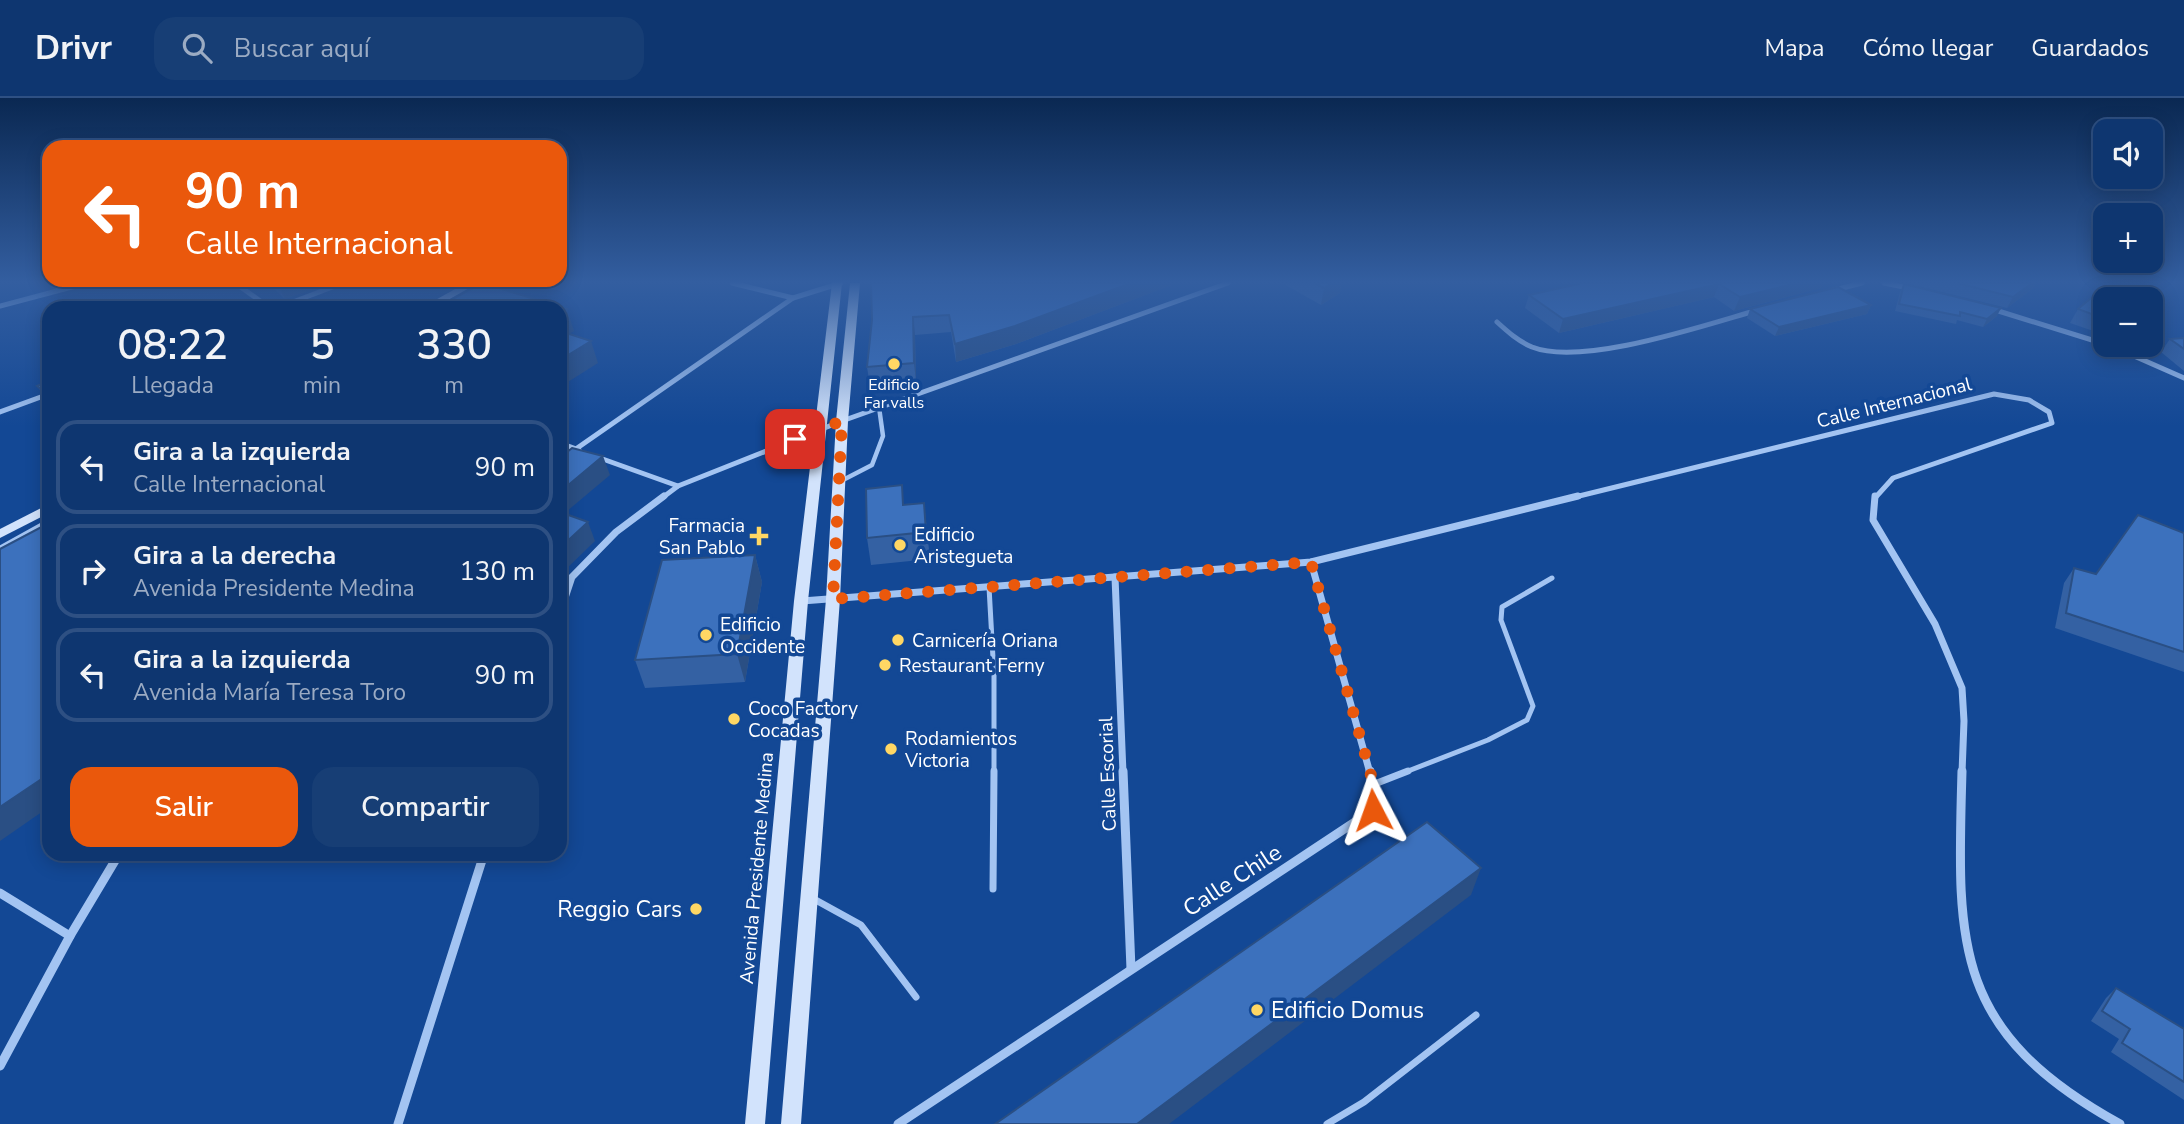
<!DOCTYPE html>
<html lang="es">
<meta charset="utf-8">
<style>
:root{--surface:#0e3670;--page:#173e75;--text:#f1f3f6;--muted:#9babc3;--line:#2e5083;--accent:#ea580c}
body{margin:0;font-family:"Nunito Sans",sans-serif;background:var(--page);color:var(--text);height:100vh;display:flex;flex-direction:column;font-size:26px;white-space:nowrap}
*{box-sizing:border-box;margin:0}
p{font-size:23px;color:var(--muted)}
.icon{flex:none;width:38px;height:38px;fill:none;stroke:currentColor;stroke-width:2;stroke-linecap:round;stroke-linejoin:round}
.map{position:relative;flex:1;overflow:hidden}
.sheet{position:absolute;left:42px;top:203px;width:525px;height:560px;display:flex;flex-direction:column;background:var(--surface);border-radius:21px;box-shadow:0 4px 18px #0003,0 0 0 2px var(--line)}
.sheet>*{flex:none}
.hud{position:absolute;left:42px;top:42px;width:525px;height:147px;border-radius:21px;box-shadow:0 4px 18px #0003,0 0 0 2px var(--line);background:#ea580c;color:#fff;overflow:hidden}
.fabs{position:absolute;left:2093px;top:21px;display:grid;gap:14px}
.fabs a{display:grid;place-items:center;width:70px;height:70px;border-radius:14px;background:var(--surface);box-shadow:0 4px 18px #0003,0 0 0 2px var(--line);font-size:35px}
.pin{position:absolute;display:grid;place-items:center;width:60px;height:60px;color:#fff;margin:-30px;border-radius:14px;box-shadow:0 4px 10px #0006}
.me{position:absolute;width:77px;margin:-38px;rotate:356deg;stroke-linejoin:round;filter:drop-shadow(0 0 5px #0008)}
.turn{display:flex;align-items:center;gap:24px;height:147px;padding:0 28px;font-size:32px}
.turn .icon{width:91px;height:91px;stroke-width:2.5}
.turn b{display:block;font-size:49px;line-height:60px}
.eta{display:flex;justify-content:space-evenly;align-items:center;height:119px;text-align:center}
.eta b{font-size:42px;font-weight:600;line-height:49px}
.button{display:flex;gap:14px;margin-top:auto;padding:14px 28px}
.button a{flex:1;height:80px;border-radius:21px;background:var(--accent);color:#fff;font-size:28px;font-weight:600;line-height:80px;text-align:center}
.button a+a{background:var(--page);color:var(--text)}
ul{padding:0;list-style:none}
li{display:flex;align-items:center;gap:21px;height:94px;margin:0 14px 10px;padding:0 14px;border:4px solid var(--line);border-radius:21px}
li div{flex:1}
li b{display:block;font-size:26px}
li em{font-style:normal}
header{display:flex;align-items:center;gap:42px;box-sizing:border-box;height:98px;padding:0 35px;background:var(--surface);border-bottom:2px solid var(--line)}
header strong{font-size:33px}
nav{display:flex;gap:38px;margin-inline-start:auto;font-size:24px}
.search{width:490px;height:63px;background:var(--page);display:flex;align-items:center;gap:18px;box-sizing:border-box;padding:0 24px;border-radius:21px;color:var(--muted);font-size:26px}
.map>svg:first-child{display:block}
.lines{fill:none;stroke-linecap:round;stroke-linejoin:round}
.lane-far2{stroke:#a3c4f2;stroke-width:4.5}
.lane-far1{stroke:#a3c4f2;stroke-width:5}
.lane{stroke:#a3c4f2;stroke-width:7}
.street-far2{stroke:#a3c4f2;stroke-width:5}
.street-far1{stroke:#a3c4f2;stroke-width:7}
.street{stroke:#a3c4f2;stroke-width:9}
.secondary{fill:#d2e3fc;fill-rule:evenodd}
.wall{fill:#3461a3}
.shaded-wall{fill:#2a4f84}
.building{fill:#3c71bd;stroke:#2a4f84;stroke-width:2}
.route{stroke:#ea580c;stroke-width:12;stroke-dasharray:0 21.6}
.poi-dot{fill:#ffd764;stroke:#134895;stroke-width:2.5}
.labels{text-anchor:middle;stroke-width:7;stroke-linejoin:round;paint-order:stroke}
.far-poi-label{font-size:16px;fill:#fff;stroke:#134895}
.street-label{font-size:19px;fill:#fff;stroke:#134895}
.poi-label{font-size:19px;fill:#fff;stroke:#134895;text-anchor:start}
.near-street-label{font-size:23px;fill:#fff;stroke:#134895}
.near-poi-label{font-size:23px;fill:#fff;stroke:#134895;text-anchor:end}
</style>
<header>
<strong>Drivr</strong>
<div class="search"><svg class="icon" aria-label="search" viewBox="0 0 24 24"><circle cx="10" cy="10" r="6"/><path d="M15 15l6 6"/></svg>Buscar aquí</div>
<nav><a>Mapa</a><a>Cómo llegar</a><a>Guardados</a></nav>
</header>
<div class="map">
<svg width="2184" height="1026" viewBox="0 0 2184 1026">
<rect width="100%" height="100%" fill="#134895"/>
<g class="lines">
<!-- lane-far2 -->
<polyline class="lane-far2" points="841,383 872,367 883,338 879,309"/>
<!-- lane-far1 -->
<g class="lane-far1">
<polyline points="0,450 49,423"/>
<polyline points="989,489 994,578 994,675"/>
<polyline points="1403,675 1488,642 1527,622 1533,608 1501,522 1502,509 1552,480"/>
</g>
<!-- lane -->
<g class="lane">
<polyline points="1372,687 1408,673"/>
<polyline points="993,791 994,673"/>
<polyline points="812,800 861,827 916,899"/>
<polyline points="1327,1026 1364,1004 1476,917"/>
</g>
<!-- street-far2 -->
<g class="street-far2">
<polyline points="235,185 270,210"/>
<polyline points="732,185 793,200"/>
<polyline points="1884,185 1909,190"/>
<polyline points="1834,192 1862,185"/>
<polyline points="0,208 87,185"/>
<polyline points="277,210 343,185"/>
<polyline points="1992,211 2105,246"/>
<path d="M1497,224C1508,234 1518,243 1532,249C1582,269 1705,227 1758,212"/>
<polyline points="2109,247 2184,280"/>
<polyline points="0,314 49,296"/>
<polyline points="560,345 579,352"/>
<polyline points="597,359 678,388"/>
<polyline points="560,362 793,200 841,185"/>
<polyline points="662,400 678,388 842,323 1228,185"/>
<polyline points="1571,400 1994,296 2029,302 2049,314 2052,325 1893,380 1875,400"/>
</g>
<!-- street-far1 -->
<g class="street-far1">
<polyline points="1875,398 1873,422 1935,526 1962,590 1964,623 1962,675"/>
<polyline points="1311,464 1370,675"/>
<polyline points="1115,479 1123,675"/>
<polyline points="802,503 1311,464 1578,398"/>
<polyline points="560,515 572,479 616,434 664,398"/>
</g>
<!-- street -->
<g class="street">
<polyline points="1123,673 1131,871"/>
<path d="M1962,673C1957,847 1952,933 2120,1026"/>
<polyline points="0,795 70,838"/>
<polyline points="0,968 70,838 119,756"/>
<polyline points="398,1026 484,756"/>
<polyline points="898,1026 1373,712 1370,673"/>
</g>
<!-- secondary -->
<g class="secondary">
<polygon points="466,185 478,185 434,210 421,210"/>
<polygon points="503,185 515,185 471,210 458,210"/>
<polygon points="832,185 842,185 808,503 765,1026 745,1026 794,503"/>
<polygon points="850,185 860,185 848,323 840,501 801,1026 781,1026 826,501 836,323"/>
<polygon points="49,406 49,415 0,440 0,431"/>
</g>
</g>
<!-- wall -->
<g class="wall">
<polygon points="268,185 329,185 285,201"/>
<polygon points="1177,185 1016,246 956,264 951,234 915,237 916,283 870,288 867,269 872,222"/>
<polygon points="1282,185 1341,185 1340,195 1321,207"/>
<polygon points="1583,185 1824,185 1821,190 1734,213 1714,199 1559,235 1525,210 1529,197"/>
<polygon points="1906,185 2036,185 2032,191 2007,210"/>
<polygon points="1904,186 1997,218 1983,229 1957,222 1956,226 1895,213 1900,194"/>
<polygon points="2105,201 2105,237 2070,225 2078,211"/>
<polygon points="1871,207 1867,216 1775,238 1747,220 1750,211"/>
<polygon points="2184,240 2184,273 2161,254 2170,241"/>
<polygon points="49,283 49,304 37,288"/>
<polygon points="924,405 930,461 871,467 867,440 904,406"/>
<polygon points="2184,435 2184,574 2055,530 2064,485 2074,470 2096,476"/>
<polygon points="755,457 762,484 745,584 645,590 635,562"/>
<polygon points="2116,890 2184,931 2184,1002 2111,954 2119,941 2091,923 2106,900"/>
</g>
<!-- shaded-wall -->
<g class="shaded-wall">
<polygon points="286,185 329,185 285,201 278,187"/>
<polygon points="1131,185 1177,185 1016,246 956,264 955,246"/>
<polygon points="1332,185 1341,185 1340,195 1321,207 1324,190"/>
<polygon points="1797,185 1824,185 1821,190 1734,213 1740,199"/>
<polygon points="2032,185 2036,185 2032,191 2007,210 2013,199"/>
<polygon points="1719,186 1714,199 1559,235 1563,221"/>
<polygon points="1871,207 1867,216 1775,238 1779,229"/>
<polygon points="2001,210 1997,218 1983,229 1987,221"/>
<polygon points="567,211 574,233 560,241 560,215"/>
<polygon points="2164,211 2156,224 2151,229 2151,224"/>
<polygon points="913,219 915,237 916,283 914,265"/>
<polygon points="591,243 598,265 560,289 560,262"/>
<polygon points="603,358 610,377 560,419 560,394"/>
<polygon points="588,424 595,443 560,477 560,450"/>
<polygon points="755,457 762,484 745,584 737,556"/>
<polygon points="49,676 49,709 0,743 0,709"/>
<polygon points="1481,770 1471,797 1169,1026 1137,1026"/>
</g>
<!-- building -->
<g class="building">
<polygon points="482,185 567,211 560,215 560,210 436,210"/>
<polygon points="871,185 1131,185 1015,228 955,246 949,217 913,219 914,265 867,269 872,222"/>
<polygon points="1314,185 1332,185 1324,190"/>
<polygon points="1583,185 1797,185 1740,199 1719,186 1563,221 1529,197"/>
<polygon points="1957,185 2032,185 2013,199"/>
<polygon points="1904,186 2001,210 1987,221 1960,214 1960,218 1899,206"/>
<polygon points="1838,189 1871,207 1779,229 1750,211"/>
<polygon points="2102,191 2135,201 2105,201 2105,221 2078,211"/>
<polygon points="2151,206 2164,211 2151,224"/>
<polygon points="560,233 591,243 560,262"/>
<polygon points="2184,240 2184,251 2170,241"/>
<polygon points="49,283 49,297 37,288"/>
<polygon points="572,350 603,358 560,394 560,360"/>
<polygon points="902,387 903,407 924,405 926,434 867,440 866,391"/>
<polygon points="560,414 588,424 560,450"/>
<polygon points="2138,417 2184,435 2184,554 2066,515 2074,470 2096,476"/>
<polygon points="49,425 49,676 0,709 0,451"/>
<polygon points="755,457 737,556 635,562 662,462"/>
<polygon points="1427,724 1481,770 1137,1026 995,1026"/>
<polygon points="2116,890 2184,931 2184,984 2122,945 2130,931 2102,913"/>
</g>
<!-- sky -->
<linearGradient id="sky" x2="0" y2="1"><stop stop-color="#0a2852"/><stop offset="0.56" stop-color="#335ea0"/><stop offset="1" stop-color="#335ea0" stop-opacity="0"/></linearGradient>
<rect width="2184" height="328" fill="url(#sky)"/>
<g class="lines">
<!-- route -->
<polyline class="route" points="795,341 842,323 833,501 1311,464 1372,681 1373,712"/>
</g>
<!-- markers -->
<g class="poi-dot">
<circle cx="894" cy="266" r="7"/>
<path d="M755.5 427.5h7v7h7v7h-7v7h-7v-7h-7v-7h7z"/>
<circle cx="900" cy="447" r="7"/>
<circle cx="706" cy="537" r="7"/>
<circle cx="898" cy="542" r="7"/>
<circle cx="885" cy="567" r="7"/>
<circle cx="734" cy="621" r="7"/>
<circle cx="891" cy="651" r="7"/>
<circle cx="696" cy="811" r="7"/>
<circle cx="1257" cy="912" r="7"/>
</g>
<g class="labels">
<!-- far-poi labels -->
<g class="far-poi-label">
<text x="894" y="292">Edificio<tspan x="894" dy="18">Far valls</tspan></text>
</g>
<!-- street labels -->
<g class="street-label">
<text transform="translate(1894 304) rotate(-14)" y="7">Calle Internacional</text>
<text transform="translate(1107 676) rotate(-92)" y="7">Calle Escorial</text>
<text transform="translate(756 770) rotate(-85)" y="7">Avenida Presidente Medina</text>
</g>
<!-- poi labels -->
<g class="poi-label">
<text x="745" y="434" text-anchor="end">Farmacia<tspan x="745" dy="22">San Pablo</tspan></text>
<text x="914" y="443">Edificio<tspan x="914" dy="22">Aristegueta</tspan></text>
<text x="720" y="533">Edificio<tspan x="720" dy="22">Occidente</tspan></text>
<text x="912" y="549">Carnicería Oriana</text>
<text x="899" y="574">Restaurant Ferny</text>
<text x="748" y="617">Coco Factory<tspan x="748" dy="22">Cocadas</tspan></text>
<text x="905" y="647">Rodamientos<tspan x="905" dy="22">Victoria</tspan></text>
</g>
<!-- near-street labels -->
<g class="near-street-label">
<text transform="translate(1232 782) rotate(-33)" y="8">Calle Chile</text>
</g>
<!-- near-poi labels -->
<g class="near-poi-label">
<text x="682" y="819">Reggio Cars</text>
<text x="1271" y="920" text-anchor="start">Edificio Domus</text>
</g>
</g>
</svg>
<div class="fabs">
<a><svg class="icon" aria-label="sound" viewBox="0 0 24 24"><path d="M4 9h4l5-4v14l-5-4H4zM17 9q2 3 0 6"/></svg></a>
<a>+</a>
<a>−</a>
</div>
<div class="pin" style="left:795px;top:341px;background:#d93025"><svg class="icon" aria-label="arrive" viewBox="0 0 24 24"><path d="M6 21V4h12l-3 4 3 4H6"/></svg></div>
<svg class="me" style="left:1373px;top:712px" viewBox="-20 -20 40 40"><path d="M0-17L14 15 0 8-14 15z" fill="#ea580c" stroke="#fff" stroke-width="4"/></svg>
<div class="hud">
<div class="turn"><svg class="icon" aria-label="left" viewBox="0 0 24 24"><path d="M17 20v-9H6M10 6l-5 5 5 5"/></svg><div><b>90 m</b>Calle Internacional</div></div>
</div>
<section class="sheet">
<div class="eta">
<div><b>08:22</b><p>Llegada</p></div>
<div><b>5</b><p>min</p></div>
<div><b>330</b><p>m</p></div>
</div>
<ul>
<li><svg class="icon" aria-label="left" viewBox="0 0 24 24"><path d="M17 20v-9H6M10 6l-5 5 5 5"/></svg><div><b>Gira a la izquierda</b><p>Calle Internacional</p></div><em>90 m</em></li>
<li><svg class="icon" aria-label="right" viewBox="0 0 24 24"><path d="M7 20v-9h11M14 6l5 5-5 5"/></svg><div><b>Gira a la derecha</b><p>Avenida Presidente Medina</p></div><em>130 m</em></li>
<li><svg class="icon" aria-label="left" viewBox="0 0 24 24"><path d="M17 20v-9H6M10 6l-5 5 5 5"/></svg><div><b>Gira a la izquierda</b><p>Avenida María Teresa Toro</p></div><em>90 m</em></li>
</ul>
<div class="button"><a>Salir</a><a>Compartir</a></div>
</section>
</div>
